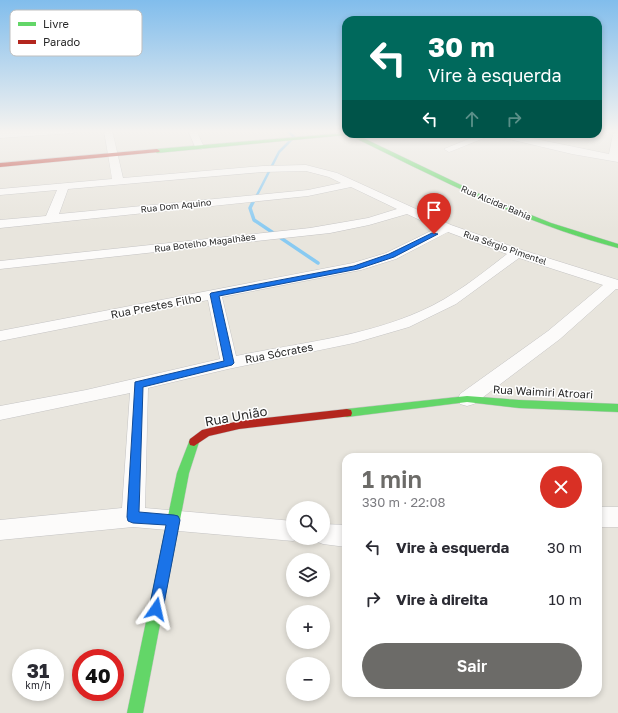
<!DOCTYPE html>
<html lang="pt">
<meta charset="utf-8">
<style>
:root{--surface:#fff;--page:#f2f2f3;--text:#2b2b33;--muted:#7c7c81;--accent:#6c6b68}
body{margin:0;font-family:"Golos Text",sans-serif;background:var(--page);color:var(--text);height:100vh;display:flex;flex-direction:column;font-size:15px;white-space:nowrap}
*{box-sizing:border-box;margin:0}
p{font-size:13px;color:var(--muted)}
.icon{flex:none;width:22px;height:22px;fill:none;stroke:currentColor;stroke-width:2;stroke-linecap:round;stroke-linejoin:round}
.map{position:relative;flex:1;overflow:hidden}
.drawer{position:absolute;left:342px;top:453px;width:260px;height:244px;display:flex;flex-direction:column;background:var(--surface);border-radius:12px;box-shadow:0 2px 6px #0003}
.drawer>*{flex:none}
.top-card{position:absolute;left:342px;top:16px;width:260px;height:122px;border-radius:12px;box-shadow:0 2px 6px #0003;background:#00695c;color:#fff;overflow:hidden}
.controls{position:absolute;left:286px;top:501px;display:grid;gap:8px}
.controls a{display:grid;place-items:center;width:44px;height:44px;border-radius:50%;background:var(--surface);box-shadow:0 2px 6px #0003;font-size:20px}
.speed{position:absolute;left:12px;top:649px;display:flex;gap:8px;font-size:20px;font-weight:700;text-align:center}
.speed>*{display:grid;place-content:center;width:52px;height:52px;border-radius:50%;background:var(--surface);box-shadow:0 2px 6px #0003;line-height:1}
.speed small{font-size:10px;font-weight:400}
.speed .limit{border:6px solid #d22;background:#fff;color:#111}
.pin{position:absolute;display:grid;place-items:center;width:34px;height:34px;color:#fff;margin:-41px -17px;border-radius:50% 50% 50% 0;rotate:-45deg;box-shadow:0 0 4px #0007}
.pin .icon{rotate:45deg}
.me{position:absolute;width:44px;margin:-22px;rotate:11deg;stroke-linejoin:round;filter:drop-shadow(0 0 3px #0008)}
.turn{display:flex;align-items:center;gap:14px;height:84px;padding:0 20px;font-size:18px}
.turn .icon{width:52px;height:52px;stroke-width:2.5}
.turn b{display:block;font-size:28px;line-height:34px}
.lanes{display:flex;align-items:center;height:38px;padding:0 20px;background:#0003;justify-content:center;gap:20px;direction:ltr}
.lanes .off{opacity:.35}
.round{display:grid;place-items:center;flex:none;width:42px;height:42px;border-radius:21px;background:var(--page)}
.head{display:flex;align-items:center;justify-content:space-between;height:68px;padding:0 20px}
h1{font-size:24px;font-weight:600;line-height:30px;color:var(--accent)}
.action{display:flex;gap:8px;margin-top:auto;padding:8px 20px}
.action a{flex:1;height:46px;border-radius:24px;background:var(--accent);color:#fff;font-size:16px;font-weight:600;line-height:46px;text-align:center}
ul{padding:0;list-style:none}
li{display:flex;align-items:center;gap:12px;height:52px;padding:0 20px}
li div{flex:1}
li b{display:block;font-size:15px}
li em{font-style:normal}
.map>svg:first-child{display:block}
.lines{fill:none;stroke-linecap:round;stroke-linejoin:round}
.stream-far1{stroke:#88caf2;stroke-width:2.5}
.stream{stroke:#88caf2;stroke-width:3.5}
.street-casing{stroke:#c5c4c4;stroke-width:1}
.fast-casing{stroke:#c5c4c4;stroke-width:1}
.jam-casing{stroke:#c5c4c4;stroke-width:1}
.street{fill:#fcfbfa;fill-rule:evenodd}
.fast{fill:#63d668;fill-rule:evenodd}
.jam{fill:#b3261e;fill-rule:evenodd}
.route{fill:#1a73e8;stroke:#114b97}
.labels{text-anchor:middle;stroke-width:3;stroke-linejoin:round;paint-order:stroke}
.far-street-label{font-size:9px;fill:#292929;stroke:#fff}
.street-label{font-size:11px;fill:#292929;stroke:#fff}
.near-street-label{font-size:13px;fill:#292929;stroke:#fff}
.key{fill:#fff;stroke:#bfbfbf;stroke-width:1}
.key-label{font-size:11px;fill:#292929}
</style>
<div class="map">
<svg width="618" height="713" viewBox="0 0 618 713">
<rect width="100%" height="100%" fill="#e8e5dd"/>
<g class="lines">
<!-- stream-far1 -->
<polyline class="stream-far1" points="255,199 279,152 294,137 287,130"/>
<!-- stream -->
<polyline class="stream" points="255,198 250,208 254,220 318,263"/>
<!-- street casing -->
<g class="street-casing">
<g id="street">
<polygon points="37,130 77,130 73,133 0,138 0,132"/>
<path d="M104,130H112L123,178L263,166L306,165L337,173L451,225L522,250L618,280V289H616L560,339L474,404L467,406L460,404L458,399L460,394L548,331L603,285L519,258L456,304L409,327L354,343L228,369L148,388L145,508L293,521V538H301L293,541L133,527L0,540V520L122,508L130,393L0,420V406L86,390L220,359L208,300L0,341V331L353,263L386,253L437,228L407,214L369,225L330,233L0,269V261L310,228L368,218L397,209L351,187L308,196L0,228V220L46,216L57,190L0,195V189L112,179ZM306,171L329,177L341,183L308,190L59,214L68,189L263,172ZM448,232L507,254C480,275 453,297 421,311C363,337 298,343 236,356L222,297L361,270L396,259Z"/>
<polygon points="188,130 196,130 204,147 202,149 196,149"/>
<polygon points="618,131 618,162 572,154 496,136 494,134 452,151 449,152 444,149 481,134 511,134 609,154 613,134"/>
<rect x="598" y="507" width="20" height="20"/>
<polygon points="323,524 346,525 346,547 323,544 315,541 313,538 323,538"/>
</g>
</g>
<!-- fast casing -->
<g class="fast-casing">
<g id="fast">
<path d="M346,133V134L357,135L486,197L551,223L618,244V248C525,224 439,179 353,137L346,135L157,153L154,151L157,149Z"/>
<polygon points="467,396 519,400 618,404 618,412 519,408 467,402 347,417 343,416 342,413 343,410 347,409"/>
<polygon points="194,438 198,439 199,442 189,473 143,713 127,713 177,473 189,442 190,439"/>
</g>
</g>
<!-- jam casing -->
<g class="jam-casing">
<g id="jam">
<polygon points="157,149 160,151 159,152 0,167 0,163"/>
<polygon points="347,409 351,410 352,413 351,416 239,429 209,436 194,446 190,445 189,442 190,439 202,430 239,421"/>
</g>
</g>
<!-- street -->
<use href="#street" class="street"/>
<!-- fast -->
<use href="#fast" class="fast"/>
<!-- jam -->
<use href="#jam" class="jam"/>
</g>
<!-- sky -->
<linearGradient id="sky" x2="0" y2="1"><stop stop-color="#81bdec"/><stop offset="0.57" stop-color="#f5f3f0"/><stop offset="1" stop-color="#f5f3f0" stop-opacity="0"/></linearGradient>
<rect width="618" height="230" fill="url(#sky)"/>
<!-- route -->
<polygon class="route" points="432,233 438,234 394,257 358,269 219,296 234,363 232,365 143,387 139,512 174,515 178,516 180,520 163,609 161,614 156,616 151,614 149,609 166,525 133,523 128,521 127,517 135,382 224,361 210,294 211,293 354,266 389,254"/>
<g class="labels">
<!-- far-street labels -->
<g class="far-street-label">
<text transform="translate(496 203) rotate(23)" y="3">Rua Alcidar Bahia</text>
<text transform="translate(176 206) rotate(-6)" y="3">Rua Dom Aquino</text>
<text transform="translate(205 243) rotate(-7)" y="3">Rua Botelho Magalhães</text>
<text transform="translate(505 248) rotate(19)" y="3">Rua Sérgio Pimentel</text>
</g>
<!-- street labels -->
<g class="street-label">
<text transform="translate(156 306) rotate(-11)" y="4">Rua Prestes Filho</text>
<text transform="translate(279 353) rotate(-11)" y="4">Rua Sócrates</text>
<text transform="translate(543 392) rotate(3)" y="4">Rua Waimiri Atroari</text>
</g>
<!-- near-street labels -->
<g class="near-street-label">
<text transform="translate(236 416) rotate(-10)" y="5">Rua União</text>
</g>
</g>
<!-- legend -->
<rect x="10" y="10" width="132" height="46" rx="6" class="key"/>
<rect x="18" y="22" width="18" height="4" fill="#63d668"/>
<rect x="18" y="40" width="18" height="4" fill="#b3261e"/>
<g class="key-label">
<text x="43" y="28">Livre</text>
<text x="43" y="46">Parado</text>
</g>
</svg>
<div class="controls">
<a><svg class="icon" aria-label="search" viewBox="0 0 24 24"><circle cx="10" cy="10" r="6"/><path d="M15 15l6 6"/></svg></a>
<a><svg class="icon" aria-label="layers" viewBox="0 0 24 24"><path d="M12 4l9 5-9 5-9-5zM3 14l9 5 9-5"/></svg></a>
<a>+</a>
<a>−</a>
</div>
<div class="speed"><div>31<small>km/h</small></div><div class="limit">40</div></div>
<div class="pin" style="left:434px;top:234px;background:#d93025"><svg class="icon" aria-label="arrive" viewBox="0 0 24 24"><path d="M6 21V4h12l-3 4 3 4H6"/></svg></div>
<svg class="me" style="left:156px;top:609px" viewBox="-20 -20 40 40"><path d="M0-17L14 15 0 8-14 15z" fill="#1a73e8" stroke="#fff" stroke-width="4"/></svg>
<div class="top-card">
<div class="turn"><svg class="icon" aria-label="left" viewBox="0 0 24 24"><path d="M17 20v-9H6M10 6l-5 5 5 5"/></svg><div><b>30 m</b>Vire à esquerda</div></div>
<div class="lanes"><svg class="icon" aria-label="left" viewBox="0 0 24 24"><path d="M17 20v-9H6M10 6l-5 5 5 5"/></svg><svg class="icon off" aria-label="ahead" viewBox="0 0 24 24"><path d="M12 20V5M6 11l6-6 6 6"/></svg><svg class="icon off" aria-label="right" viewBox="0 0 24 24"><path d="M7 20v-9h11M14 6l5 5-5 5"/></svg></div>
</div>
<section class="drawer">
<div class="head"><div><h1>1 min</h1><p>330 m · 22:08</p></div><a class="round" style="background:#d93025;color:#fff"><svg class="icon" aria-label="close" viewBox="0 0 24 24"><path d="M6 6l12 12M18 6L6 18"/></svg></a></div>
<ul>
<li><svg class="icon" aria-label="left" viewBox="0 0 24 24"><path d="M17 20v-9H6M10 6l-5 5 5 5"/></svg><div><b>Vire à esquerda</b></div><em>30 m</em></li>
<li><svg class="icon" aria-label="right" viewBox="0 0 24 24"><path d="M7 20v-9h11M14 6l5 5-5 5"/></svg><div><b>Vire à direita</b></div><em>10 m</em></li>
</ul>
<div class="action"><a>Sair</a></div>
</section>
</div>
